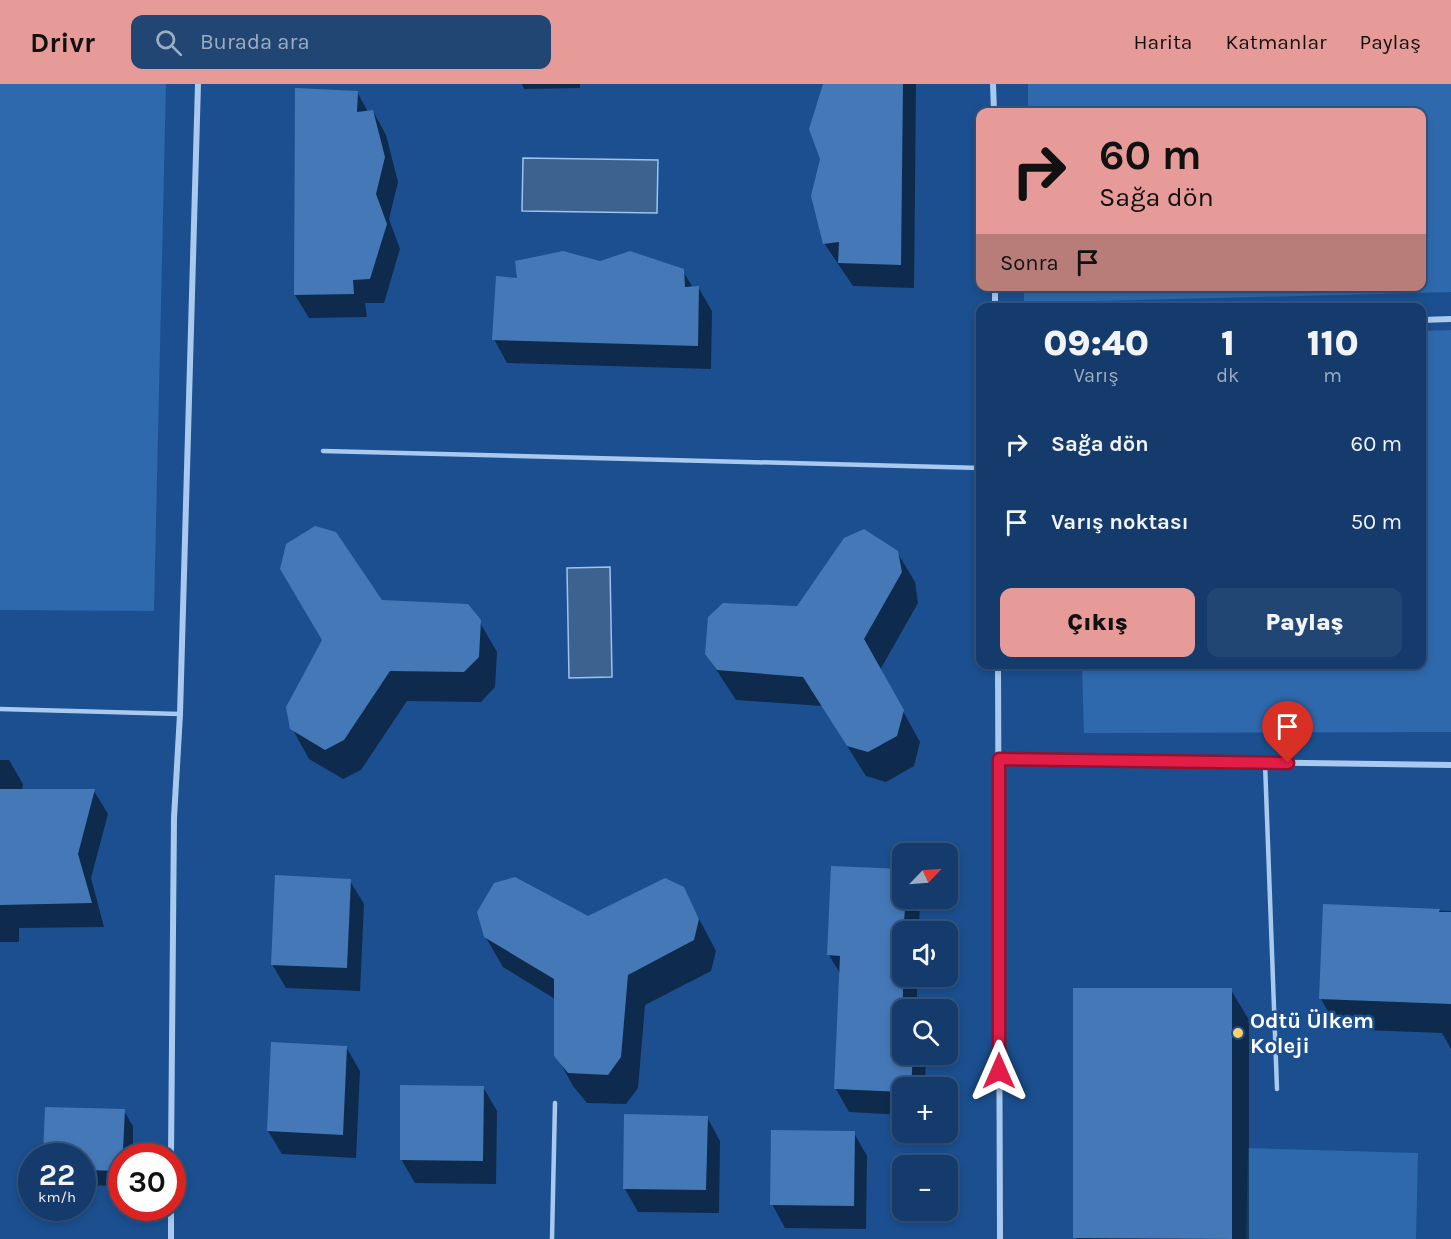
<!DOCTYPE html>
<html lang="tr">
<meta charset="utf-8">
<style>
:root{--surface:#143b6b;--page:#214673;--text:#f1f3f6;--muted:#9dadc1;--line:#33557e;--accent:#e69b98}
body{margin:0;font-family:Karla,sans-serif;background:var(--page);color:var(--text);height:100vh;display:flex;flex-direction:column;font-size:22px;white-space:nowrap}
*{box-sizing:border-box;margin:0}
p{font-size:20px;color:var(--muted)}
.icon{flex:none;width:33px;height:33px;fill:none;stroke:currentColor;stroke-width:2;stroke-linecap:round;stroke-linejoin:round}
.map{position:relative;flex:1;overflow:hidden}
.side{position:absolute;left:976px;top:219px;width:450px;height:366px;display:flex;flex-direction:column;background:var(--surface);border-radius:12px;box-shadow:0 3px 9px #0003,0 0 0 2px var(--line)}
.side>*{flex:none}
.top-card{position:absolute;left:976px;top:24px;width:450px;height:183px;border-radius:12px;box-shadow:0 3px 9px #0003,0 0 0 2px var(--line);background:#e69b98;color:#111;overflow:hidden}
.needle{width:39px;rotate:65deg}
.tools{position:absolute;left:892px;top:759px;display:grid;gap:12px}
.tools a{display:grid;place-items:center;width:66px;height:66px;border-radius:12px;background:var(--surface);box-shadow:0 3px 9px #0003,0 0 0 2px var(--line);font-size:30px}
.speed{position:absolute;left:18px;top:1059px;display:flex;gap:12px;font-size:30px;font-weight:700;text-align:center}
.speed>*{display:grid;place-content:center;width:78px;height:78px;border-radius:50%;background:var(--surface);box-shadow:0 3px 9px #0003,0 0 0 2px var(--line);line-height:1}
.speed small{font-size:15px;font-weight:400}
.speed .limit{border:9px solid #d22;background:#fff;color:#111}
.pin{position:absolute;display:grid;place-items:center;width:51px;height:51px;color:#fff;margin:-62px -26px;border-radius:50% 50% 50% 0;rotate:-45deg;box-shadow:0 0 6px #0007}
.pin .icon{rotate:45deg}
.me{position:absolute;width:66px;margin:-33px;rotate:0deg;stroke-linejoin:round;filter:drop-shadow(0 0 4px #0008)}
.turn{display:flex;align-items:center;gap:21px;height:126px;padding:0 24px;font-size:27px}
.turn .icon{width:78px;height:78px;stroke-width:2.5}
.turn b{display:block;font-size:42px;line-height:51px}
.then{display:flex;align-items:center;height:57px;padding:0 24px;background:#0003;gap:12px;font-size:22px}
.eta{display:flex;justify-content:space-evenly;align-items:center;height:102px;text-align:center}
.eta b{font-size:36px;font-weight:800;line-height:42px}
.action{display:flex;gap:12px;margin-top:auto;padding:12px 24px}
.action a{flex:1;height:69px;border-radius:12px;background:var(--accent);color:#111;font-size:24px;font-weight:800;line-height:69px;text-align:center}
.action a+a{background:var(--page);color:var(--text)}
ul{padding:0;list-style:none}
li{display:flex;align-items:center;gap:18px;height:78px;padding:0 24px}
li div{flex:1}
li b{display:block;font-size:22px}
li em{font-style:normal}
header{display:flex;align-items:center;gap:36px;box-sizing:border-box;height:84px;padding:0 30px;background:var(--accent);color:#111}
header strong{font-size:28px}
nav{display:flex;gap:33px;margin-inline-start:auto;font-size:21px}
.search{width:420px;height:54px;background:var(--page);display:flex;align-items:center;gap:15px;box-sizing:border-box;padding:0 21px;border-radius:12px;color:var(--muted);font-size:22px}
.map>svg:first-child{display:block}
.green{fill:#2e69ad}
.water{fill:#3c6290;stroke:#9cc4f0;stroke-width:1.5}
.shadow{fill:#0007}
.building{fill:#4478b7}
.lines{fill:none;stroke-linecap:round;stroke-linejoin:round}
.lane{stroke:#a9c9ee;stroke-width:4.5}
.street{stroke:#a9c9ee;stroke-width:6}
.route-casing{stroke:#92132f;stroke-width:15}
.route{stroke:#e11d48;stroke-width:10}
.poi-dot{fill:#ffd166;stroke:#1b4f8f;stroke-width:2}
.labels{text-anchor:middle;stroke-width:5;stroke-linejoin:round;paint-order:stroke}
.poi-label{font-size:22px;font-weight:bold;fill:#fff;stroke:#1b4f8f;text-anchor:start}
</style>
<header>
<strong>Drivr</strong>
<div class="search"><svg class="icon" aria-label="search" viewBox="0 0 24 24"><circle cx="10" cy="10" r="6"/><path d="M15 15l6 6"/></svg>Burada ara</div>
<nav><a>Harita</a><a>Katmanlar</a><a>Paylaş</a></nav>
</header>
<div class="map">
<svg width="1451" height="1155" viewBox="0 0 1451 1155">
<rect width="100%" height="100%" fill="#1b4f8f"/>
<!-- green -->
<g class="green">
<polygon points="0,0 166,0 154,527 0,526"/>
<polygon points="1028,0 1451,0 1451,208 1024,219 1024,202 1422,202 1422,28 1028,28"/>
<polygon points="1451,246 1451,648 1084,649 1082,581 1422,580 1422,247"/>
<polygon points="1248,1064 1418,1069 1416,1155 1246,1155"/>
</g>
<!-- water -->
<g class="water">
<polygon points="523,74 658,76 657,129 522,127"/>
<polygon points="610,483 612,593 569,594 567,484"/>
</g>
<!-- shadow -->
<g class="shadow">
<polygon points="522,0 580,0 580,4 524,5"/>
<polygon points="825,0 916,0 914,204 853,202 824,159 821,75"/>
<polygon points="357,8 368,28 373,27 386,51 398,98 389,135 400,165 384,219 365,219 367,233 309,234 295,211"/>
<polygon points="600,178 683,187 693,204 698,203 712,227 711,285 507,279 494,255 519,195"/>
<polygon points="897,468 915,498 918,519 880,586 920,658 914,682 886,698 866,692 822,622 736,616 706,570 797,523"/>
<polygon points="381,517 479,537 497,568 495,603 481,618 407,617 361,686 343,695 309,675 292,644"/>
<polygon points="0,676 9,676 23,700 22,707 94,707 108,730 91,794 104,843 19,844 19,858 0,858"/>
<polygon points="903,787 903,814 920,814 919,848 903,848 903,892 917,892 917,926 903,926 903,970 926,970 925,1004 903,1004 903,1031 849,1028 836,1005 841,891 829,871"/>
<polygon points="350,797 364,820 360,907 286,904 272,880"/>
<polygon points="683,804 716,867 711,887 645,921 638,1004 626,1020 587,1019 573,1002 556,971 555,915 503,883 485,852 588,833"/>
<polygon points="1324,822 1451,827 1451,965 1442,949 1338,945 1321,915"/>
<polygon points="1231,906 1249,936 1249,1155 1076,1155"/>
<polygon points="346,963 360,987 356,1074 282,1070 268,1047"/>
<polygon points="483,1003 497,1027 496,1100 415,1099 401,1075"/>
<polygon points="46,1024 124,1027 133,1042 133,1072 122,1072 122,1102 82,1101 82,1072 45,1072"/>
<polygon points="707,1033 720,1057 719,1129 638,1128 625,1105"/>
<polygon points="854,1049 867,1072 866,1145 785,1144 772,1120"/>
</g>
<!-- building -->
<g class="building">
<polygon points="823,0 903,0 901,181 838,179 839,158 823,160 811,112 820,75 809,45"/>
<polygon points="295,4 358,7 357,28 373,26 385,73 376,110 387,140 370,195 353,196 354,210 294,211"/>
<polygon points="563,167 600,177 630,167 684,185 685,203 699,202 698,262 492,256 496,192 517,194 515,177"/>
<polygon points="315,442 336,448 382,516 468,520 481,536 479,573 464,588 390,587 344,656 325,666 290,645 286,623 322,556 280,485 286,460"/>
<polygon points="864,445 898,467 902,488 864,555 904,626 897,652 868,668 847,662 803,593 717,586 705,570 708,533 723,519 797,522 844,454"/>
<polygon points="0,705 95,705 78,770 92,819 0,821"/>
<polygon points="831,782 903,785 903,814 906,814 903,848 903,919 915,919 915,926 903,926 903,970 913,970 911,1004 903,1004 903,1008 834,1005 840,872 827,871"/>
<polygon points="275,791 351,795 347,884 271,881"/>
<polygon points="515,793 588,832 665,794 684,803 699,835 694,856 628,891 621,973 608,991 568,989 554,972 554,895 484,853 477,828 494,799"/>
<polygon points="1323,820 1440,825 1439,828 1451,828 1451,920 1319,915"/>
<polygon points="1073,904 1232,904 1232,1155 1073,1154"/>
<polygon points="271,958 347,962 343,1051 267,1047"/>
<polygon points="400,1001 484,1002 483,1077 400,1076"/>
<polygon points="45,1023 125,1025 122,1087 82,1086 82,1072 43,1072"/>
<polygon points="624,1030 708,1032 706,1106 623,1105"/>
<polygon points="771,1046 855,1047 854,1122 770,1121"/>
</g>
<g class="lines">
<!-- lane -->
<g class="lane">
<polyline points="323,367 981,384"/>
<polyline points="0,625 180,630"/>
<polyline points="1265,679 1277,1005"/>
<polyline points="552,1155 555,1019"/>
</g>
<!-- street -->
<g class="street">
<polyline points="993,0 994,28"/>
<polyline points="995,202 995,224"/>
<polyline points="1422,236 1451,235"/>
<polyline points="998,580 1000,1155"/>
<polyline points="999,675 1451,681"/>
<polyline points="171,1072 174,734 180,630 198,0"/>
<polyline points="171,1155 171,1124"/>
</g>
</g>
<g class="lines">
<!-- route casing -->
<g class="route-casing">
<polyline id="route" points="999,987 999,675 1288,679"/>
</g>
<!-- route -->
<use href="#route" class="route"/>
</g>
<!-- markers -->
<circle class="poi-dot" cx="1238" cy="949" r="6"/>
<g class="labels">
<!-- poi labels -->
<g class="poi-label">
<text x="1250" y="944">Odtü Ülkem<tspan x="1250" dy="25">Koleji</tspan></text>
</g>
</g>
</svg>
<div class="tools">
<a><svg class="needle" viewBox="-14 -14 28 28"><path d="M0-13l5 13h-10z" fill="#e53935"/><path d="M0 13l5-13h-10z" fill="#9dadc1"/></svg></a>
<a><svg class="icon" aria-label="sound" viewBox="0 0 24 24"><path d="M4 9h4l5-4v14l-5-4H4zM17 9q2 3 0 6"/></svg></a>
<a><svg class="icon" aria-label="search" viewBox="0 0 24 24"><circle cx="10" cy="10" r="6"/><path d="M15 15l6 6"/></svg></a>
<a>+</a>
<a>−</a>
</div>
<div class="speed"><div>22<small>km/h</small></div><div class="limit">30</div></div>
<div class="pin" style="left:1288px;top:679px;background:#d93025"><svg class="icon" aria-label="arrive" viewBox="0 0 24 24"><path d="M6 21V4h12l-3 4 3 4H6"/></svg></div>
<svg class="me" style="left:999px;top:987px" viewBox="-20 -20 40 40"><path d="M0-17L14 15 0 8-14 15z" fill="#e11d48" stroke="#fff" stroke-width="4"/></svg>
<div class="top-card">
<div class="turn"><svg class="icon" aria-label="right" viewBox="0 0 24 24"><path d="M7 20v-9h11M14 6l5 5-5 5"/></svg><div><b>60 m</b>Sağa dön</div></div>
<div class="then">Sonra<svg class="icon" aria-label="arrive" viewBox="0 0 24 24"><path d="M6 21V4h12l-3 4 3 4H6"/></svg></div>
</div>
<section class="side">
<div class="eta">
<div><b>09:40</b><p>Varış</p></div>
<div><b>1</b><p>dk</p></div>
<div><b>110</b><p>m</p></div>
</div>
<ul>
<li><svg class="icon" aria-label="right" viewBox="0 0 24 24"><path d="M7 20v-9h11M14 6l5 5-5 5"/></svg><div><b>Sağa dön</b></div><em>60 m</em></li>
<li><svg class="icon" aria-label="arrive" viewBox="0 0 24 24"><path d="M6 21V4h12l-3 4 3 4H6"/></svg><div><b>Varış noktası</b></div><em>50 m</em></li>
</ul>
<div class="action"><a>Çıkış</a><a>Paylaş</a></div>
</section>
</div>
